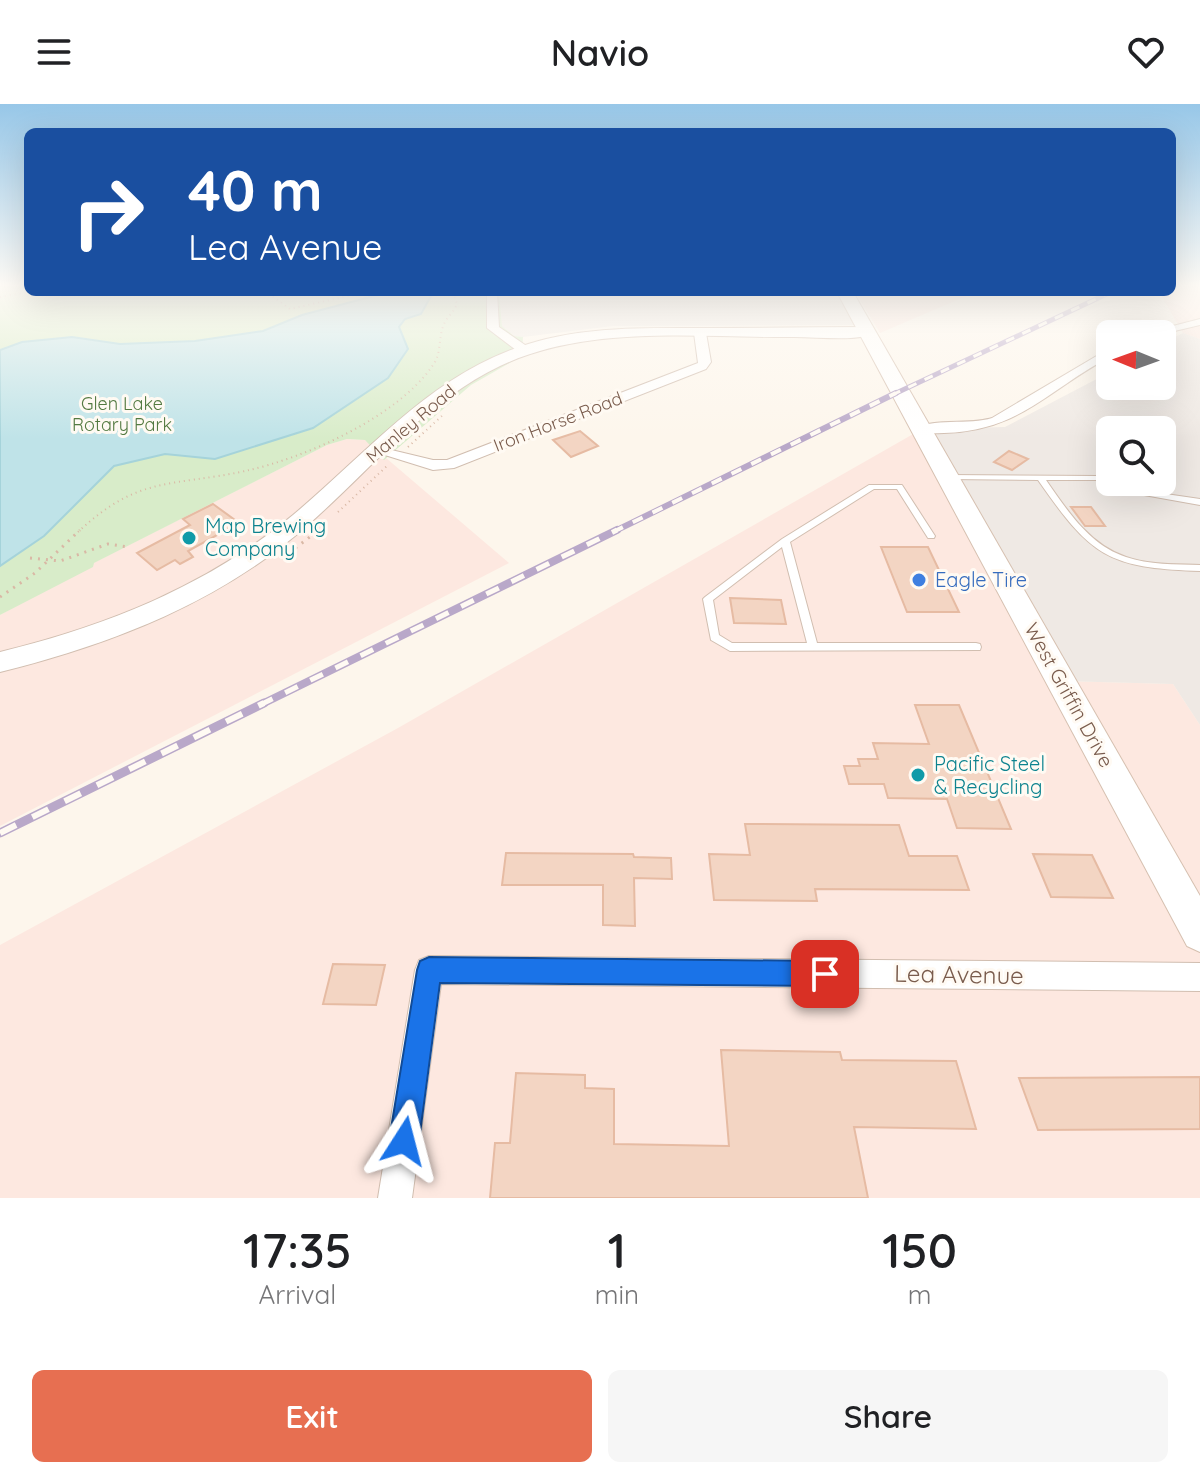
<!DOCTYPE html>
<style>
:root{--surface:#fff;--page:#f6f6f6;--text:#202124;--muted:#757577;--accent:#e76f51}
body{margin:0;font-family:Quicksand,sans-serif;background:var(--page);color:var(--text);height:100vh;display:flex;flex-direction:column;font-size:30px;white-space:nowrap}
*{box-sizing:border-box;margin:0}
p{font-size:26px;color:var(--muted)}
.icon{flex:none;width:44px;height:44px;fill:none;stroke:currentColor;stroke-width:2;stroke-linecap:round;stroke-linejoin:round}
.map{position:relative;height:1094px;overflow:hidden}
.sheet{display:flex;flex-direction:column;background:var(--surface);flex:1}
.sheet>*{flex:none}
.hud{position:absolute;left:24px;top:24px;width:1152px;height:168px;border-radius:12px;box-shadow:0 8px 32px #0002;background:#1a4fa0;color:#fff;overflow:hidden}
.needle{width:52px;rotate:271deg}
.controls{position:absolute;left:1096px;top:216px;display:grid;gap:16px}
.controls a{display:grid;place-items:center;width:80px;height:80px;border-radius:12px;background:var(--surface);box-shadow:0 8px 32px #0002;font-size:40px}
.pin{position:absolute;display:grid;place-items:center;width:68px;height:68px;color:#fff;margin:-34px;border-radius:16px;box-shadow:0 4px 12px #0006}
.me{position:absolute;width:88px;margin:-44px;rotate:9deg;stroke-linejoin:round;filter:drop-shadow(0 0 6px #0008)}
.turn{display:flex;align-items:center;gap:28px;height:168px;padding:0 32px;font-size:36px}
.turn .icon{width:104px;height:104px;stroke-width:2.5}
.turn b{display:block;font-size:56px;line-height:68px}
.eta{display:flex;justify-content:space-evenly;align-items:center;height:136px;text-align:center}
.eta b{font-size:48px;font-weight:600;line-height:56px}
.button{display:flex;gap:16px;margin-top:auto;padding:16px 32px}
.button a{flex:1;height:92px;border-radius:12px;background:var(--accent);color:#fff;font-size:32px;font-weight:600;line-height:92px;text-align:center}
.button a+a{background:var(--page);color:var(--text)}
header{display:flex;justify-content:space-between;align-items:center;height:104px;padding:0 32px;background:var(--surface);font-size:36px;font-weight:600}
.map>svg:first-child{display:block}
.commercial{fill:#fde8e0}
.industrial{fill:#efe9e4;fill-rule:evenodd}
.green{fill:#d8ecc9}
.water{fill:#bfe3e8;stroke:#a5d3da;stroke-width:2}
.building{fill:#f3d5c3;stroke:#e6bba3;stroke-width:2}
.lines{fill:none;stroke-linecap:round;stroke-linejoin:round}
.service-casing{stroke:#d1beb0;stroke-width:2}
.minor-casing{stroke:#d1beb0;stroke-width:2}
.tertiary-casing{stroke:#d1beb0;stroke-width:2}
.secondary-casing{stroke:#d6c0b0;stroke-width:2}
.path-far1{stroke:#d9b8a5;stroke-width:2;stroke-dasharray:1 4;stroke-linecap:butt}
.path{stroke:#d9b8a5;stroke-width:3;stroke-dasharray:2 6;stroke-linecap:butt}
.service{fill:#fff;fill-rule:evenodd}
.minor{fill:#fff;fill-rule:evenodd}
.tertiary{fill:#fff;fill-rule:evenodd}
.secondary{fill:#fff;fill-rule:evenodd}
.rail-far3-casing{stroke:#b9a8c9;stroke-width:5}
.rail-far2-casing{stroke:#b9a8c9;stroke-width:6}
.rail-far1-casing{stroke:#b9a8c9;stroke-width:8}
.rail-casing{stroke:#b9a8c9;stroke-width:9}
.rail-far3{stroke:#fffaf3;stroke-width:3;stroke-dasharray:9;stroke-linecap:butt}
.rail-far2{stroke:#fffaf3;stroke-width:4;stroke-dasharray:11;stroke-linecap:butt}
.rail-far1{stroke:#fffaf3;stroke-width:5;stroke-dasharray:14;stroke-linecap:butt}
.rail{stroke:#fffaf3;stroke-width:6;stroke-dasharray:18;stroke-linecap:butt}
.route{fill:#1a73e8;stroke:#114b97;stroke-width:2}
.culture-dot{fill:#0f9aa8;stroke:#fffaf3;stroke-width:3}
.shop-dot{fill:#3f7fe0;stroke:#fffaf3;stroke-width:3}
.labels{text-anchor:middle;stroke-width:6;stroke-linejoin:round;paint-order:stroke}
.far-park-label{font-size:18px;fill:#537a41;stroke:#fffaf3}
.far-street-label{font-size:18px;fill:#7a5c4d;stroke:#fffaf3}
.culture-label{font-size:20px;fill:#0d838f;stroke:#fffaf3;text-anchor:start}
.shop-label{font-size:20px;fill:#366cbe;stroke:#fffaf3;text-anchor:start}
.street-label{font-size:20px;fill:#7a5c4d;stroke:#fffaf3}
.near-street-label{font-size:24px;fill:#7a5c4d;stroke:#fffaf3}
</style>
<header><svg class="icon" aria-label="menu" viewBox="0 0 24 24"><path d="M4 6h16M4 12h16M4 18h16"/></svg>Navio<svg class="icon" aria-label="heart" viewBox="0 0 24 24"><path d="M12 20l-8-8c-3-5 5-10 8-4 3-6 11-1 8 4z"/></svg></header>
<div class="map">
<svg width="1200" height="1094" viewBox="0 0 1200 1094">
<rect width="100%" height="100%" fill="#fdf6ec"/>
<!-- commercial -->
<g class="commercial">
<polygon points="1172,182 1200,182 1200,235 1183,229 1159,188 1172,188"/>
<polygon points="855,188 976,188 880,229"/>
<polygon points="922,325 1061,577 1173,580 1200,621 1200,1094 0,1094 0,841 398,624"/>
<polygon points="347,335 365,336 509,459 0,722 0,511 93,459 327,341"/>
</g>
<!-- industrial -->
<g class="industrial">
<polygon points="499,188 845,188 864,221 613,222 523,233 514,232 502,222"/>
<path d="M1183,229L1200,235V621L1173,580L1061,577L922,325L1005,323L1110,268V282H1162V240ZM1110,326H1162V378H1110Z"/>
</g>
<!-- green -->
<polygon class="green" points="0,182 28,182 28,188 499,188 502,222 514,232 523,233 522,252 471,281 384,356 365,336 347,335 327,341 94,459 93,463 0,511"/>
<!-- water -->
<polygon class="water" points="389,188 430,188 431,192 421,210 405,215 399,223 408,245 388,274 313,324 215,355 165,350 114,362 44,432 0,462 0,246 22,238 72,233 120,240 195,237 263,227 302,211"/>
<!-- building -->
<g class="building">
<polygon points="580,327 598,342 571,353 553,336"/>
<polygon points="1009,347 1028,355 1012,366 994,358"/>
<polygon points="213,400 239,419 188,447 193,453 180,460 175,456 157,466 137,449 190,421 183,415"/>
<polygon points="1071,403 1091,403 1105,422 1085,422"/>
<polygon points="881,443 928,443 959,508 907,508"/>
<polygon points="730,494 781,496 786,520 734,519"/>
<polygon points="915,601 959,601 1011,725 957,724 947,695 888,694 884,680 849,680 844,662 860,662 858,655 878,655 873,639 929,640"/>
<polygon points="745,720 899,721 909,752 957,752 969,786 815,785 817,797 714,796 709,750 750,751"/>
<polygon points="506,749 633,750 634,753 671,754 672,775 634,774 635,822 603,821 603,781 502,781"/>
<polygon points="1033,750 1092,751 1113,794 1051,793"/>
<polygon points="333,860 385,861 376,901 323,900"/>
<polygon points="721,946 840,948 842,956 956,957 976,1025 854,1023 868,1094 490,1094 495,1039 510,1039 516,969 585,971 585,984 614,985 614,1040 729,1042"/>
<polygon points="1200,973 1200,1025 1038,1026 1019,974"/>
</g>
<g class="lines">
<!-- service casing -->
<g class="service-casing">
<g id="service">
<path d="M946,371L1097,372L1110,375V378H1118L1145,387L1200,395V401L1144,391L1096,376H1046C1067,406 1089,441 1126,453C1149,461 1175,460 1200,461V467C1107,464 1091,452 1038,376L949,375H946Z"/>
<path d="M869,381H902L935,432L934,434H928L897,385H874L790,438L817,539H976L980,540L981,543L980,546L730,547L711,536L703,495L705,493L782,435ZM782,443L807,539H732L719,531L713,496Z"/>
</g>
</g>
<!-- minor casing -->
<g class="minor-casing">
<g id="minor">
<polygon points="487,188 497,188 499,223 528,243 528,249 520,249 487,224"/>
<polygon points="1200,215 1200,221 1162,230 1142,230"/>
<polygon points="700,225 706,229 711,258 706,265 454,364 433,366 372,347 379,343 433,356 447,356 698,259 694,229"/>
<path d="M1110,244V253C1048,285 1021,327 944,329C934,329 923,331 915,325C929,314 971,321 992,314Z"/>
<polygon points="429,852 1200,859 1200,887 441,880 412,1094 378,1094 415,866 419,856"/>
</g>
</g>
<!-- tertiary casing -->
<g class="tertiary-casing">
<path id="tertiary" d="M867,223L875,228L872,231C848,237 819,233 794,233C698,234 589,220 500,262C425,298 370,366 309,420C221,498 112,540 0,568V548C107,522 207,482 293,411C364,352 428,274 519,243C578,222 642,224 704,224C758,224 813,223 867,223Z"/>
</g>
<!-- secondary casing -->
<g class="secondary-casing">
<polygon id="secondary" points="837,188 853,188 1200,792 1200,848 1187,842"/>
</g>
<!-- path-far1 -->
<g class="path-far1">
<polyline points="272,188 272,192 290,205 365,188"/>
<polyline points="0,193 28,188"/>
<polyline points="408,343 444,310"/>
<polyline points="338,408 388,361"/>
<path d="M78,428C139,371 171,383 245,367C305,354 398,313 433,261C442,249 438,233 444,220C447,213 454,208 457,200L453,188"/>
</g>
<!-- path -->
<g class="path">
<polyline points="289,449 311,432"/>
<polyline points="30,454 60,457 108,440 128,443"/>
<polyline points="0,493 35,469 80,426"/>
</g>
<!-- service -->
<use href="#service" class="service"/>
<!-- minor -->
<use href="#minor" class="minor"/>
<!-- tertiary -->
<use href="#tertiary" class="tertiary"/>
<!-- secondary -->
<use href="#secondary" class="secondary"/>
<!-- rail-far3 casing -->
<g class="rail-far3-casing">
<polyline id="rail-far3" points="892,291 1111,188"/>
</g>
<!-- rail-far2 casing -->
<g class="rail-far2-casing">
<polyline id="rail-far2" points="613,428 896,289"/>
</g>
<!-- rail-far1 casing -->
<g class="rail-far1-casing">
<polyline id="rail-far1" points="260,601 617,426"/>
</g>
<!-- rail casing -->
<g class="rail-casing">
<polyline id="rail" points="0,729 264,599"/>
</g>
<!-- rail-far3 -->
<use href="#rail-far3" class="rail-far3"/>
<!-- rail-far2 -->
<use href="#rail-far2" class="rail-far2"/>
<!-- rail-far1 -->
<use href="#rail-far1" class="rail-far1"/>
<!-- rail -->
<use href="#rail" class="rail"/>
</g>
<!-- sky -->
<linearGradient id="sky" x2="0" y2="1"><stop stop-color="#97c7e8"/><stop offset="0.54" stop-color="#fefbf6"/><stop offset="1" stop-color="#fefbf6" stop-opacity="0"/></linearGradient>
<rect width="1200" height="335" fill="url(#sky)"/>
<!-- route -->
<polygon class="route" points="429,853 825,857 834,861 838,870 834,879 825,882 440,879 419,1037 414,1047 404,1052 393,1047 389,1037 417,866 420,857"/>
<!-- markers -->
<g class="culture-dot">
<circle cx="189" cy="434" r="8"/>
<circle cx="918" cy="671" r="8"/>
</g>
<circle class="shop-dot" cx="919" cy="476" r="8"/>
<g class="labels">
<!-- far-park labels -->
<g class="far-park-label">
<text x="122" y="306">Glen Lake<tspan x="122" dy="21">Rotary Park</tspan></text>
</g>
<!-- far-street labels -->
<g class="far-street-label">
<text transform="translate(558 318) rotate(-21)" y="6">Iron Horse Road</text>
<text transform="translate(411 320) rotate(-40)" y="6">Manley Road</text>
</g>
<!-- culture labels -->
<g class="culture-label">
<text x="205" y="429">Map Brewing<tspan x="205" dy="23">Company</tspan></text>
<text x="934" y="667">Pacific Steel<tspan x="934" dy="23">&amp; Recycling</tspan></text>
</g>
<!-- shop labels -->
<g class="shop-label">
<text x="935" y="483">Eagle Tire</text>
</g>
<!-- street labels -->
<g class="street-label">
<text transform="translate(1069 591) rotate(61)" y="7">West Griffin Drive</text>
</g>
<!-- near-street labels -->
<g class="near-street-label">
<text transform="translate(959 871) rotate(1)" y="8">Lea Avenue</text>
</g>
</g>
</svg>
<div class="controls">
<a><svg class="needle" viewBox="-14 -14 28 28"><path d="M0-13l5 13h-10z" fill="#e53935"/><path d="M0 13l5-13h-10z" fill="#757577"/></svg></a>
<a><svg class="icon" aria-label="search" viewBox="0 0 24 24"><circle cx="10" cy="10" r="6"/><path d="M15 15l6 6"/></svg></a>
</div>
<div class="pin" style="left:825px;top:870px;background:#d93025"><svg class="icon" aria-label="arrive" viewBox="0 0 24 24"><path d="M6 21V4h12l-3 4 3 4H6"/></svg></div>
<svg class="me" style="left:404px;top:1037px" viewBox="-20 -20 40 40"><path d="M0-17L14 15 0 8-14 15z" fill="#1a73e8" stroke="#fff" stroke-width="4"/></svg>
<div class="hud">
<div class="turn"><svg class="icon" aria-label="right" viewBox="0 0 24 24"><path d="M7 20v-9h11M14 6l5 5-5 5"/></svg><div><b>40 m</b>Lea Avenue</div></div>
</div>
</div>
<section class="sheet">
<div class="eta">
<div><b>17:35</b><p>Arrival</p></div>
<div><b>1</b><p>min</p></div>
<div><b>150</b><p>m</p></div>
</div>
<div class="button"><a>Exit</a><a>Share</a></div>
</section>
